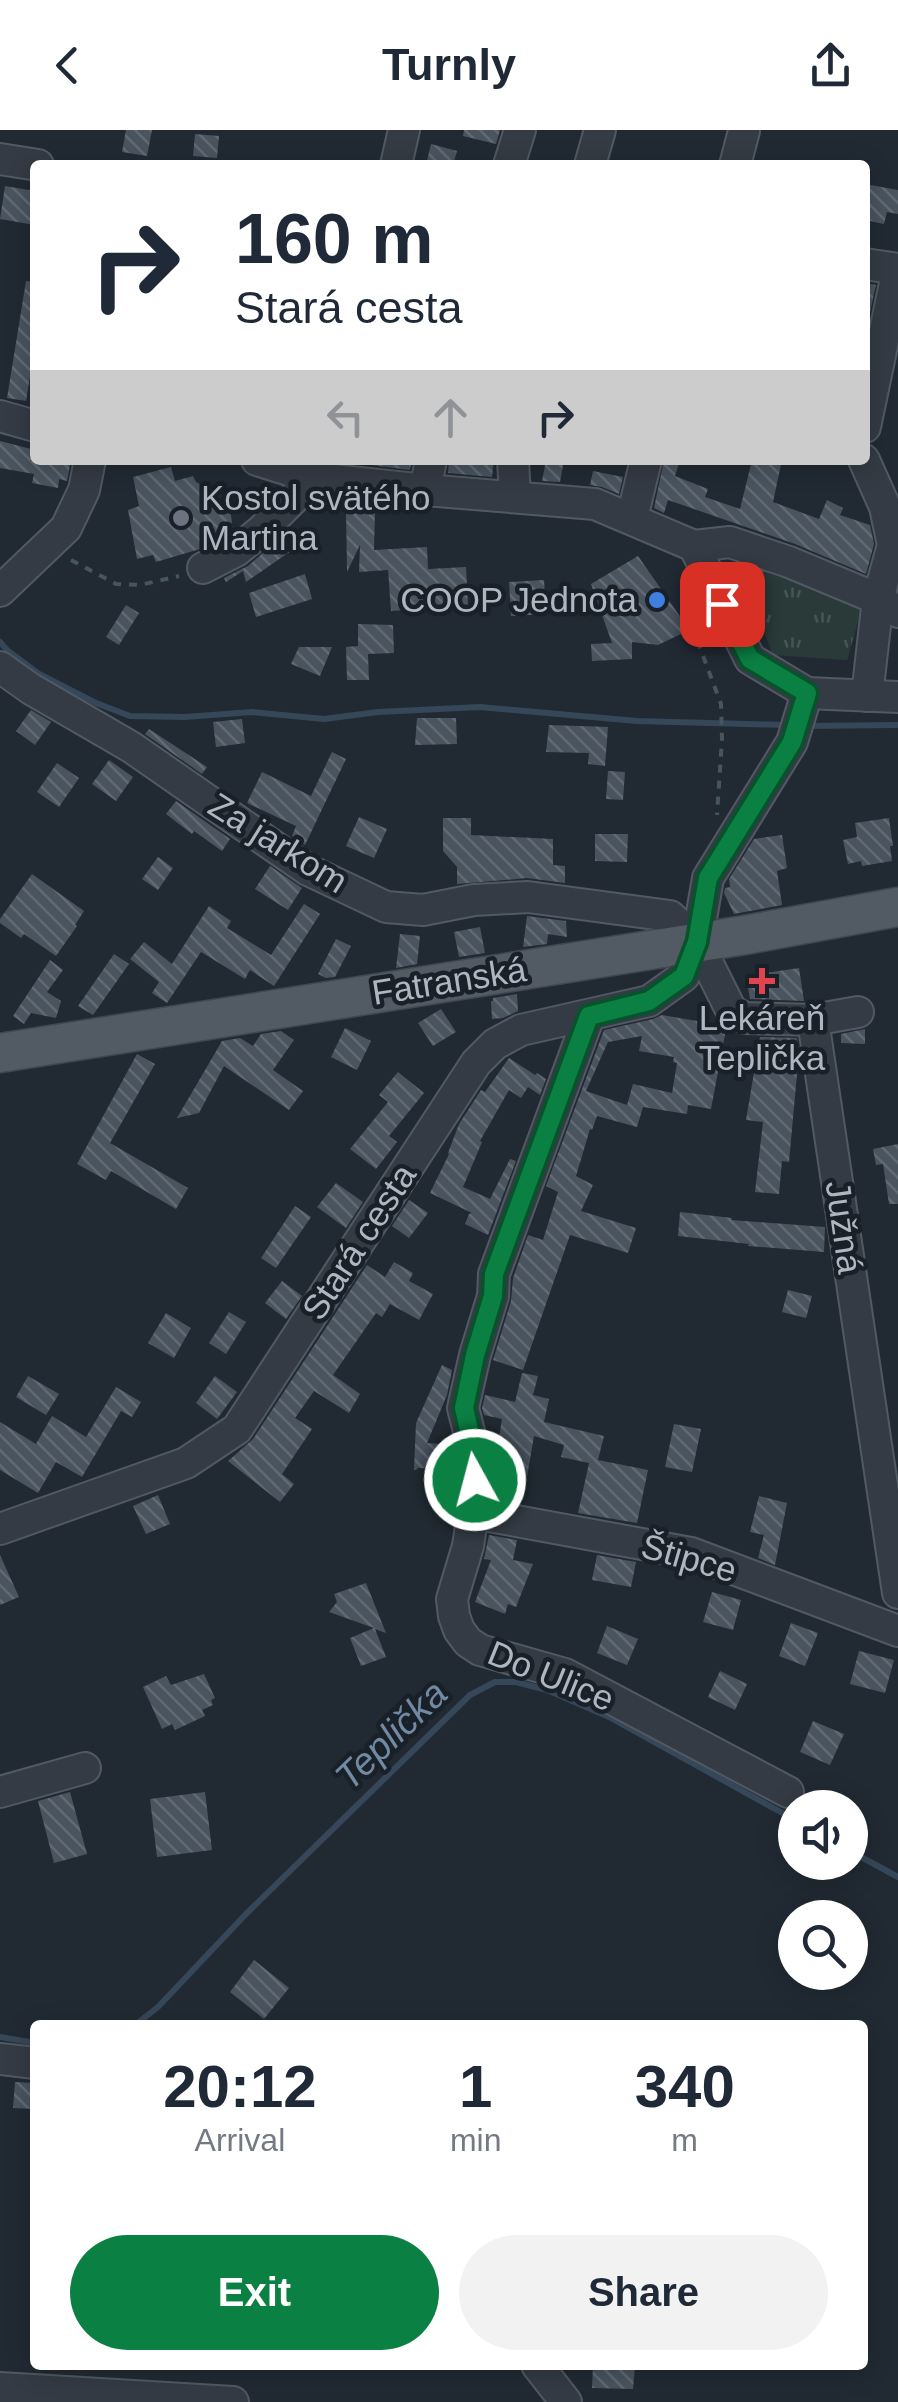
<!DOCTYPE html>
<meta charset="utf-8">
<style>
:root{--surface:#fff;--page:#f2f2f3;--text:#1f2937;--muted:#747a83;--accent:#0b8043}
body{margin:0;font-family:Arial,sans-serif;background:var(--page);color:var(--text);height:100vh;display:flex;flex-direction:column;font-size:38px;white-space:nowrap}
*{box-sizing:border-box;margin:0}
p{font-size:32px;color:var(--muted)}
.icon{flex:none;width:55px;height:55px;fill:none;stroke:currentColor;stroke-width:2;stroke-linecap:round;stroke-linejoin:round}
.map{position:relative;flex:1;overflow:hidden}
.side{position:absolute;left:30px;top:1890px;width:838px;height:350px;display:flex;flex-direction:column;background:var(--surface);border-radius:10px;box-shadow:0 5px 25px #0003}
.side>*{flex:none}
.top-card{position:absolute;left:30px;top:30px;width:840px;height:305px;border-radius:10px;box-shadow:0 5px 25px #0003;background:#fff;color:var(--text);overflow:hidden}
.fabs{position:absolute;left:778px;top:1660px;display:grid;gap:20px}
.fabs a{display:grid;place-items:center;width:90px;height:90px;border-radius:50%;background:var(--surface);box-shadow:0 5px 25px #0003;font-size:50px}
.pin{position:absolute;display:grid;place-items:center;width:85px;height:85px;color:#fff;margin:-42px;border-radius:20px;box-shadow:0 5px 15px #0006}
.me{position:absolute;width:110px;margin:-55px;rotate:353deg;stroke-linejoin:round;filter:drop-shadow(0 0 8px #0008)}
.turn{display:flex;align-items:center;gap:35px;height:210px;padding:0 40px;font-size:45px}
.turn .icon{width:130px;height:130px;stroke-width:2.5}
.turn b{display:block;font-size:70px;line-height:85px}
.lanes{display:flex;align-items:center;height:95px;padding:0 40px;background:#0003;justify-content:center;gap:50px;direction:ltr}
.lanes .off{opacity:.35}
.eta{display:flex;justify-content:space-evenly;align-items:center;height:170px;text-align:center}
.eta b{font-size:60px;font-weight:700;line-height:70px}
.button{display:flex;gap:20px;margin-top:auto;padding:20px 40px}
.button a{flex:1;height:115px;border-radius:60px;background:var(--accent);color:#fff;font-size:40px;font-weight:700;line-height:115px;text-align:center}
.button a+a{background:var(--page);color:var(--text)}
header{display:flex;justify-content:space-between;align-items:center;height:130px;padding:0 40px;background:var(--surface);font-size:45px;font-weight:700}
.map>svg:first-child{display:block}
.park{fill:url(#park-tufts)}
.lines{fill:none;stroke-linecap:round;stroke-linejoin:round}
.stream{stroke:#364759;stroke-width:6}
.building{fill:url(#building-back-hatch);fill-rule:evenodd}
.minor-casing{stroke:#515962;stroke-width:34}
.major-casing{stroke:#404750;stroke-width:41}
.path{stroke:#465759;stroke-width:4;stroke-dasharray:8 8;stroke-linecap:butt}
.minor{stroke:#343b44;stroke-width:30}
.major{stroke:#525a64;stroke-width:38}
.route-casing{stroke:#07532c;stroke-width:25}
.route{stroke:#0b8043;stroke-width:18}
.worship-dot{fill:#6b7280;stroke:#192028;stroke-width:4}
.shop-dot{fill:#3f7fe0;stroke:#192028;stroke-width:4}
.health-dot{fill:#e0444e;stroke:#192028;stroke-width:4}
.labels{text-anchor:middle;stroke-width:9;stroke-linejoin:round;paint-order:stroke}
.poi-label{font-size:35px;fill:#aeb6c1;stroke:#192028;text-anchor:start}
.street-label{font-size:35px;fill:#aeb6c1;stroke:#192028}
.water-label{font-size:38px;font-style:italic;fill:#7189a2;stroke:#192028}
</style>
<header><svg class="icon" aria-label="back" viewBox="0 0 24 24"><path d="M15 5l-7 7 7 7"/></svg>Turnly<svg class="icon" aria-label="share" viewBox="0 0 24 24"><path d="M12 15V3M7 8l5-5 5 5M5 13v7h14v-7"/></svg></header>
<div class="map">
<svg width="898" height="2272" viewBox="0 0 898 2272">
<defs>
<pattern id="park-tufts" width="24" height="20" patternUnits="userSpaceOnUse" patternTransform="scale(2.5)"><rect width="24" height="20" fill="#293a39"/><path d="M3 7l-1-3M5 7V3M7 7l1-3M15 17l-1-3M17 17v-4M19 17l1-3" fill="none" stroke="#465454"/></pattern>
<pattern id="building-back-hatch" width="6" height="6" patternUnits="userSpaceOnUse" patternTransform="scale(2.5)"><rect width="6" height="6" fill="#49545f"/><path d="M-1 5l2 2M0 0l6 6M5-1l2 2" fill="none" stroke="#616a74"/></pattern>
</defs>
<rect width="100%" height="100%" fill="#212a33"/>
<!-- park -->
<polygon class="park" points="734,424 864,471 847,530 773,525"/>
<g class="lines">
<!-- stream -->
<g class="stream">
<polyline points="0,512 8,521 39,544 96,573 130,586 185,587 252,582 324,589 378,582 480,577 637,591 787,595"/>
<polyline points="804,596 898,595"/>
<polyline points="850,1721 898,1747"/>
<polyline points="135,1895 158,1877 246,1784 470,1565 495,1552 516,1552 547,1560 609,1587 795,1690"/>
<polyline points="0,1907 35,1913"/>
</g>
</g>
<!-- building -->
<g class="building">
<polygon points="126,0 152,0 147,26 122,22"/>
<polygon points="464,0 500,0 496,14 463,6"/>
<polygon points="195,4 219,6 217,28 193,26"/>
<polygon points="431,14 457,21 453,35 426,35"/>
<polygon points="865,54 898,60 898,84 887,82 884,94 865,90"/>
<polygon points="5,56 35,61 35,95 0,89"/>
<polygon points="26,151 35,152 35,216 26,271 7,268"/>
<polygon points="865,153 876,155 865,205"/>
<polygon points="0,311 35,320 35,330 71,330 67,351 59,349 58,358 32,353 34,344 0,338"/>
<polygon points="371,330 412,330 410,340 370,335"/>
<polygon points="449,330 494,330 492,347 448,343"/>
<polygon points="546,330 564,330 560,352 542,351"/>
<polygon points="664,330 680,330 675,346 708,359 705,367 740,379 752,330 782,330 773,372 819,389 827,370 843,378 840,385 870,395 874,414 866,444 795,414 668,370 664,383 654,378"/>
<polygon points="171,337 175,351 193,346 196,352 214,362 219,374 230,379 232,392 226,405 200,419 156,432 153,425 137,429 128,380 139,376 133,347"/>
<polygon points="593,341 623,347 619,364 602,357 590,355"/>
<polygon points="375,380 374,420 427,417 428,439 466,437 468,476 391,481 388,440 359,442 360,415 347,442 346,381"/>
<polygon points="281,407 291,421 246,452 243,441 226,452 224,448 248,436"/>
<polygon points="638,426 686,495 685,502 658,515 632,512 632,529 592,531 591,514 612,513 591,454"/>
<polygon points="305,444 312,469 256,487 249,463"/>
<polygon points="544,450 546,484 511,486 509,452"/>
<polygon points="126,475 139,483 119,515 106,507"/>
<polygon points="358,494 393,495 394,523 368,524 369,550 347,550 346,517 358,516"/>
<polygon points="299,517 332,517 320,546 291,534"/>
<polygon points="31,580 51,592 35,615 16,601"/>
<polygon points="417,588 456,588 457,614 415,615"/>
<polygon points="242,589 245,613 216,617 213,592"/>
<polygon points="549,595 608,597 605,636 588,634 589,623 546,622"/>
<polygon points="149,599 207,637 202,644 145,604"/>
<polygon points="332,622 346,629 305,715 292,706 296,696 247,673 262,642 311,666"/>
<polygon points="109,630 133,647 116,671 92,654"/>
<polygon points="57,633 79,648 59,677 37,662"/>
<polygon points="608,641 625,642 623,670 606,669"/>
<polygon points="176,671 230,709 222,721 194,701 192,704 166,684"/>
<polygon points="359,687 387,699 374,728 346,716"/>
<polygon points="443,688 471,688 471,705 553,709 553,735 565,736 565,753 527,748 457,754 457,737 443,721"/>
<polygon points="889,688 893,716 890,716 892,731 862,736 861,731 848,734 843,710 857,707 855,693"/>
<polygon points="595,704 628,704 627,732 595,731"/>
<polygon points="782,705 787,738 777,741 782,775 734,784 724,763 725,758 730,757 729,749 754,709"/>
<polygon points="158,727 173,738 158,760 142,749"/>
<polygon points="270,736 302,758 288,780 255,759"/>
<polygon points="32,744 84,781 75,795 77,796 56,826 24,804 21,808 0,793 0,789"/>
<polygon points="304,774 320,784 274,856 250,840 245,849 201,822 167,873 152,863 159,852 130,829 144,812 172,834 209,776 231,791 227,798 271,825"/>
<polygon points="527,786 566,791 567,807 548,804 547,814 523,817"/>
<polygon points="480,797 485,823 459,827 454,802"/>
<polygon points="400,804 420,806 417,834 396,838"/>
<polygon points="336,809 351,816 335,847 326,848 318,844"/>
<polygon points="114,824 129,834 93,885 78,876"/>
<polygon points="50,830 63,840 47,862 61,871 56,888 31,883 24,894 13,886"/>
<polygon points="799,838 804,871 750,869 746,846"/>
<polygon points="517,864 518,881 503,888 492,889 491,871 493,871 493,868"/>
<polygon points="441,879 456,902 433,916 418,893"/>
<path d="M662,885L720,895L726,899L711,979L688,975L687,984L643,977L637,997L597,986L592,1000L590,999L576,1046L593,1055L581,1081L636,1098L628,1123L570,1105L523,1240L493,1230L511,1171L513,1148L528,1105L543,1110L558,1062L546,1056L604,900L653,889ZM642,906L639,921L674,927L673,932L677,933L672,963L633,954L627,975L586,961L608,912Z"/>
<polygon points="345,898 371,911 357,940 331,927"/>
<polygon points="865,899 865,914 841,913 841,904"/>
<polygon points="281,901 294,910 273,940 303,961 289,980 224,936 199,983 177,988 222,911 240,908 253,916 261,904"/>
<polygon points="760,907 797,908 799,922 789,1032 782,1031 779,1064 755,1062 763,992 746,990"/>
<polygon points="137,924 155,934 110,1013 188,1058 176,1079 111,1041 106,1050 77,1034"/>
<polygon points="509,928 535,945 537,943 546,949 540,965 528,957 521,968 509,960 480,1011 482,1012 463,1057 490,1069 510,1029 516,1031 488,1105 465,1094 469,1084 472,1083 430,1063 449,1024 448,1023 459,994 481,960 485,962"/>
<polygon points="398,942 424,963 389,1006 397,1012 376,1039 350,1019 388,972 379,965"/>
<polygon points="898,1014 898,1074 889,1074 883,1034 876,1035 873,1019"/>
<polygon points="336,1053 363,1072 346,1098 317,1077"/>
<polygon points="409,1070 428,1083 409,1108 392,1096"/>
<polygon points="295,1076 311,1087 276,1138 261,1128"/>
<polygon points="680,1082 732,1088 731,1090 825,1097 824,1122 748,1116 749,1114 678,1106"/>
<polygon points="394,1132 413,1143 409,1151 433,1164 419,1190 390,1174 382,1187 376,1183 333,1245 360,1264 349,1283 314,1261 295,1288 312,1299 282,1344 294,1354 280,1372 228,1331 253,1309 367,1135 385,1147"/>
<polygon points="282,1151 302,1166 286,1189 265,1173"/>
<polygon points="788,1160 812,1166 806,1188 782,1182"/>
<polygon points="229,1182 246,1192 226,1224 209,1213"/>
<polygon points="166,1183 191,1198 174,1228 148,1213"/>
<polygon points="442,1235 452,1240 447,1265 427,1313 453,1315 455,1340 418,1338 416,1340 414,1340 416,1293"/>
<polygon points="522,1243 538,1246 533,1265 549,1269 544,1292 604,1306 598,1330 648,1340 637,1393 578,1383 589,1333 561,1327 564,1315 534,1306 523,1370 493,1365 493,1344 502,1289 484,1285 482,1278 485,1265 515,1272"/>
<polygon points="28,1246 59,1264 46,1285 16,1267"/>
<polygon points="215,1246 237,1262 217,1289 196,1273"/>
<polygon points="116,1257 141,1272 132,1287 121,1281 82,1347 56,1332 38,1363 0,1340 0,1292 36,1314 52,1286 86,1307"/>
<polygon points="674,1294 701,1299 692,1342 665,1337"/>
<polygon points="158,1365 170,1394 146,1404 133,1376"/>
<polygon points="759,1366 787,1373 775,1435 758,1428 764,1405 750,1402"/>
<polygon points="489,1405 517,1410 513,1430 533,1434 516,1477 508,1474 505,1484 475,1472 491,1430 484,1429"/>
<polygon points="0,1425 19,1467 0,1475"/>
<polygon points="597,1425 636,1432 631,1457 592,1450"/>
<polygon points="366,1453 386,1503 375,1499 386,1527 361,1536 350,1508 374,1498 329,1482 337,1472 334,1464"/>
<polygon points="712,1462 741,1470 733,1500 703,1492"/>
<polygon points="791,1493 818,1503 805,1536 779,1526"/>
<polygon points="607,1496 638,1509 627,1535 597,1523"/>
<polygon points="859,1521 894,1530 885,1563 850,1554"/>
<polygon points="720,1541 747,1554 735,1580 708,1567"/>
<polygon points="204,1544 215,1568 211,1570 213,1575 202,1580 205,1586 175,1600 172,1594 162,1599 143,1557 166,1546 171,1555"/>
<polygon points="813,1591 844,1604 830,1635 800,1622"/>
<polygon points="70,1662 87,1724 54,1733 38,1671"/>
<polygon points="205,1662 212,1720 157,1727 150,1669"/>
<polygon points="254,1830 289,1858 264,1889 230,1862"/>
<polygon points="15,1952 35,1953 35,1979 13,1978"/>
<polygon points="593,2235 635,2236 633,2259 592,2258"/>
</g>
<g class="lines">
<!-- minor casing -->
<g class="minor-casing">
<g id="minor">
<polyline points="0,29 38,35"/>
<polyline points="396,35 404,0"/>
<polyline points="509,35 520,0"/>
<polyline points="590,35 600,0"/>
<polyline points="735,35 744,1"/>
<polyline points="865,134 898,139"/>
<polyline points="0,286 35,296"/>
<polyline points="865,297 898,139"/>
<polyline points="257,330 314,348 425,360 595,374 694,416 730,412 789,432 878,469 898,482"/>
<polyline points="513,330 515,367"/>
<polyline points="864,330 885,377 893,415 878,469 867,566"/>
<polyline points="425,360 431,330"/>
<polyline points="632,388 646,330"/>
<polyline points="694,416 750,529 807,563 898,567"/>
<polyline points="203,438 236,421 261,401 314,348 318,333"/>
<polyline points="0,461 66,398 84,360 90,330"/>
<polyline points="0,537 31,559 131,617 308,740 386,777 423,780 474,770 528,767 670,786 697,812 731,880 744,888 813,890 898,1463"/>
<polyline points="589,886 494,1144 493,1166 475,1225 463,1278 472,1313 475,1350 473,1383 468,1416 452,1469 454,1486 459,1500 468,1512 480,1520 565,1544 788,1662"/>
<polyline points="813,890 858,882"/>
<polyline points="473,1383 691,1423 898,1501"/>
<polyline points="0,1399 186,1333 237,1299 476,933 495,914 521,900 649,871 684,846 697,812 708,748 792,612 807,563"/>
<polyline points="0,1662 85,1638"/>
<polyline points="0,1929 35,1933"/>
<polyline points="537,2235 566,2272"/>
<polyline points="0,2258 233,2272"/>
</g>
</g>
<!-- major casing -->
<g class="major-casing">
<polyline id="major" points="0,923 745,805 898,777"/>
</g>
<!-- path -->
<g class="path">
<polyline points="71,430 116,454 140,455 179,446"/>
<polyline points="692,496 721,574 722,609 717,685"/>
</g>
<!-- minor -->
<use href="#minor" class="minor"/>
<!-- major -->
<use href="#major" class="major"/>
</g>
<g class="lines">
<!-- route casing -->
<g class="route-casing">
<polyline id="route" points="475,1350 472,1313 464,1278 475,1225 493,1166 494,1144 589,886 649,871 684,846 697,812 708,748 792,612 807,563 750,529 722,474"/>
</g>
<!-- route -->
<use href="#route" class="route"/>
</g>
<!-- markers -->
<circle class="worship-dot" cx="181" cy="388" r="10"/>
<circle class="shop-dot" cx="657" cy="470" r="10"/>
<path class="health-dot" d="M757 836h10v10h10v10h-10v10h-10v-10h-10v-10h10z"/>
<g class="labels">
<!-- poi labels -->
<g class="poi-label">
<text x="201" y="380">Kostol svätého<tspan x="201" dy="40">Martina</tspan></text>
<text x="637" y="482" text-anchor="end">COOP Jednota</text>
<text x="762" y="900" text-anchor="middle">Lekáreň<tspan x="762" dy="40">Teplička</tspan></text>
</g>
<!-- street labels -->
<g class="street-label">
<text transform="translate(278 713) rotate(32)" y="12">Za jarkom</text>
<text transform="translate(449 851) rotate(-9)" y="12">Fatranská</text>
<text transform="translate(844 1097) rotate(82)" y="12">Južná</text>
<text transform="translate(359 1112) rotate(-57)" y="12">Stará cesta</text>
<text transform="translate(689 1428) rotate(16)" y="12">Štipce</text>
<text transform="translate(551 1546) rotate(22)" y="12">Do Ulice</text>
</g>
<!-- water labels -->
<g class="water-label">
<text transform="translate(391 1605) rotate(-44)" y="13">Teplička</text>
</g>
</g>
</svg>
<div class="fabs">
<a><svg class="icon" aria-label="sound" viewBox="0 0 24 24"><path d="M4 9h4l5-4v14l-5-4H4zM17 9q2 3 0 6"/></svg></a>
<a><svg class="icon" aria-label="search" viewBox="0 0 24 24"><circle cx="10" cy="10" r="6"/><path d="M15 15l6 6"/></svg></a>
</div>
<div class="pin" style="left:722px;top:474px;background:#d93025"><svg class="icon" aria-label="arrive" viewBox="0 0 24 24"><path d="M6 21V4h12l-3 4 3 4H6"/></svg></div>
<svg class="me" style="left:475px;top:1350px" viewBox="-20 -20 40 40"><circle r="17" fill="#0b8043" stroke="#fff" stroke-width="3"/><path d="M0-11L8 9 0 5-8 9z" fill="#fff"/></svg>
<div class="top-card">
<div class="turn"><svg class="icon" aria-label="right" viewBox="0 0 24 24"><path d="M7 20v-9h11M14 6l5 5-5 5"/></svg><div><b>160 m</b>Stará cesta</div></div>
<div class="lanes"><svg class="icon off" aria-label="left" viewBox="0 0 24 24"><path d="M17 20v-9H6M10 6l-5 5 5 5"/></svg><svg class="icon off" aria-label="ahead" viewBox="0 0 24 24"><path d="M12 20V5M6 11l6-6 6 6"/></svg><svg class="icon" aria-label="right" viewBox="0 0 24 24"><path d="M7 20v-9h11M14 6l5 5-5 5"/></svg></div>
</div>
<section class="side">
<div class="eta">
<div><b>20:12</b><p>Arrival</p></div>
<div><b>1</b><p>min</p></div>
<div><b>340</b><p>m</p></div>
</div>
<div class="button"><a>Exit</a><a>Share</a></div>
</section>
</div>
